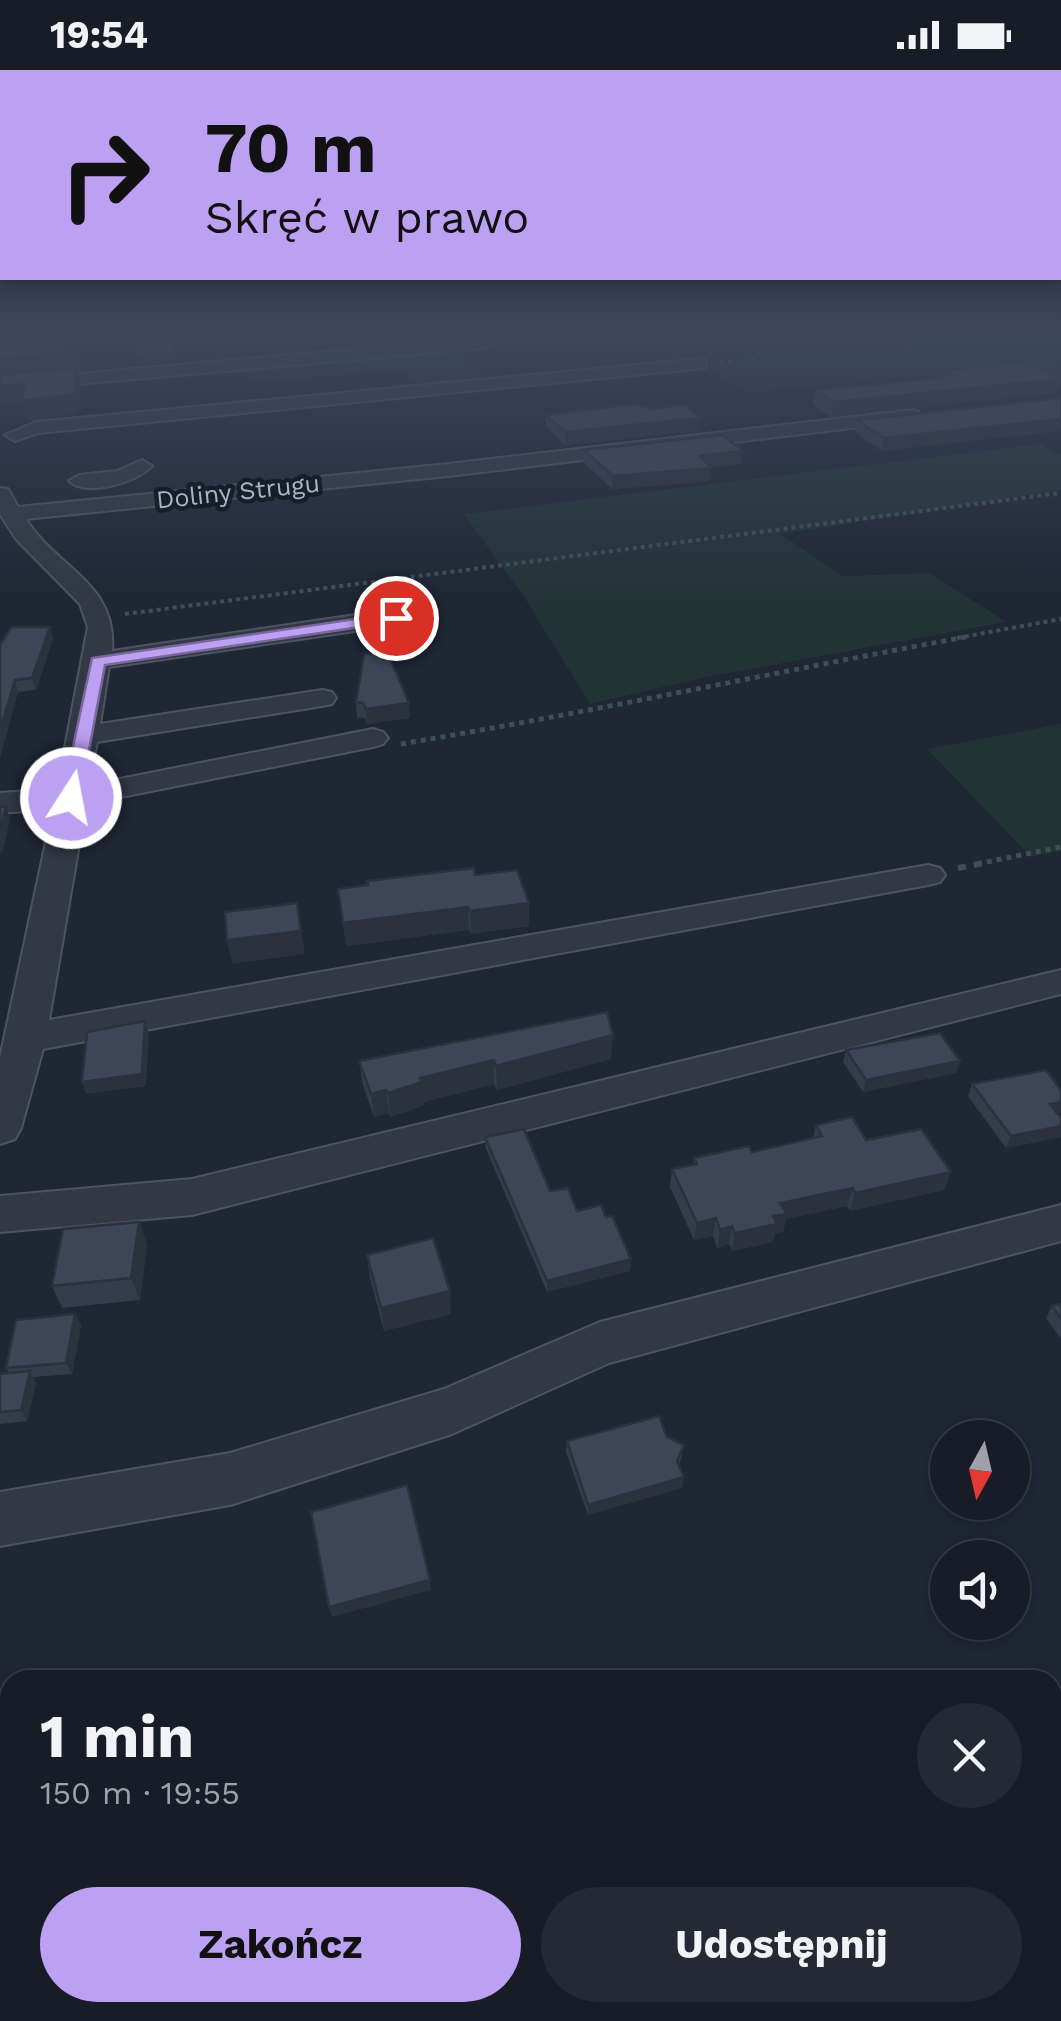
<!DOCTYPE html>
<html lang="pl">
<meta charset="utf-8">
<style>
:root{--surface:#171c27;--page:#242933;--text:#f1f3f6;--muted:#9ea1a7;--line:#363a44;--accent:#bca0f2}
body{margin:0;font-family:"Work Sans",sans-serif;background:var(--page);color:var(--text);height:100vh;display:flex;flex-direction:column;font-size:38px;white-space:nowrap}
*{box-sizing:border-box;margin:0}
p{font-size:32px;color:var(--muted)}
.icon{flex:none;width:55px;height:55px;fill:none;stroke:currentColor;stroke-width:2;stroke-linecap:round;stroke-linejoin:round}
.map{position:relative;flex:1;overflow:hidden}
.details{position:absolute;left:0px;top:1600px;width:1062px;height:352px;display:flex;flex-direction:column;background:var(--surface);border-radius:30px 30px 0 0;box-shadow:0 5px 15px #0003,0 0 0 2px var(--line)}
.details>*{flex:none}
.hud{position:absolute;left:0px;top:0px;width:1062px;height:210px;box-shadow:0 5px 15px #0003,0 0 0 2px var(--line);background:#bca0f2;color:#111;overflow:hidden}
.needle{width:65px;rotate:188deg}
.fabs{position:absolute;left:930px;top:1350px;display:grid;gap:20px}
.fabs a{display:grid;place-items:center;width:100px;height:100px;border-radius:50%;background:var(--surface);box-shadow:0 5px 15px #0003,0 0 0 2px var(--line);font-size:50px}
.pin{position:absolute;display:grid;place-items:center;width:85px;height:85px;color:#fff;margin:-42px;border:5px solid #fff;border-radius:50%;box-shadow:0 2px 10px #0007}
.me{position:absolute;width:110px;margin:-55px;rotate:11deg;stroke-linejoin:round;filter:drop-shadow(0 0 8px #0008)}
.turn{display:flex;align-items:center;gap:35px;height:210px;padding:0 40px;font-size:45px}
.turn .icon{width:130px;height:130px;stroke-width:2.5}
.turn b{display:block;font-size:70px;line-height:85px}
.round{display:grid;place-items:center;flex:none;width:105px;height:105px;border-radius:52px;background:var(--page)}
.headline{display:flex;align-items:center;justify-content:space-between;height:170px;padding:0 40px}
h1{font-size:60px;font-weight:700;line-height:75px}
.primary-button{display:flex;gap:20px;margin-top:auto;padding:20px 40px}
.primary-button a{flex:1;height:115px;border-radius:60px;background:var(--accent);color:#111;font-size:40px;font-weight:700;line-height:115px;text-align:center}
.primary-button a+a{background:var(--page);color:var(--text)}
.status{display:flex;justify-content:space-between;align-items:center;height:70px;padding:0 50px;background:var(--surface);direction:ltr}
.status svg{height:28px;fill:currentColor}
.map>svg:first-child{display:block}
.green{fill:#223336}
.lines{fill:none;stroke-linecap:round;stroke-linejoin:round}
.minor-casing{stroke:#4d5360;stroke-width:4}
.path-far3{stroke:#3e4f53;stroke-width:2.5;stroke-dasharray:4 4;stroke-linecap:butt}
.path-far2{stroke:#3e4f53;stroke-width:4;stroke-dasharray:4 4;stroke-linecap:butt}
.path-far1{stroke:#3e4f53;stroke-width:5;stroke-dasharray:5 5;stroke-linecap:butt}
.path{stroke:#3e4f53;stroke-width:6;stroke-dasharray:8 8;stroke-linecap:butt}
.minor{fill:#323945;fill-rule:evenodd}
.wall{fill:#343c4b}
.shaded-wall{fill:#2b313d}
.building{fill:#3d4657;stroke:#2b313d;stroke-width:2.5}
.route{fill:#bca0f2;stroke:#7a689d;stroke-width:2.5}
.labels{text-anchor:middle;stroke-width:9;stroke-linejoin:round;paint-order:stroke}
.far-street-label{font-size:25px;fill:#acb3c2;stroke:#181e29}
</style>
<div class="status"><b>19:54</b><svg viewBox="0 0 49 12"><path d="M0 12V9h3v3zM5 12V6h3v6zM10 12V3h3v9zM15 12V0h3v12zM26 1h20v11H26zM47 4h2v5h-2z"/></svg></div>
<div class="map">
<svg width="1061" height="1951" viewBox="0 0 1061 1951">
<rect width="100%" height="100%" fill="#1f2634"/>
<!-- green -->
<g class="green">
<polygon points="1061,263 1061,316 1020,296 745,323 705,295"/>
<polygon points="447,279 493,311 421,318 402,300 258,312 237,298"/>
<polygon points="1040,374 1061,385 1061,420 781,464 842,506 930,503 1006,552 707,607 590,634 524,527 464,444"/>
<polygon points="1061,654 1061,781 1031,787 927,679"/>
</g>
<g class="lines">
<!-- minor casing -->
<g class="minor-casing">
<g id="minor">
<polygon points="460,258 475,258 493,273 485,278 0,321 0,311 470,269"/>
<polygon points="699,289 705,290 705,298 38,363 15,371 5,365 36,352"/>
<path d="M912,340L919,342V350L448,406L26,449C57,499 118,513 112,581L396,539L409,547L396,555L109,597L100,654L322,620L332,622L336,628L332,634L322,636L97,672L89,715L373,659L383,662L388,668L383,674L373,677L86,734L49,950L928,795L940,798L945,805L940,812L928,815L43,979L21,1058L15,1069L0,1074V988L53,739L0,743V723L57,719L88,557L80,534L16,469L0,444V418L8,419L18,437L448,394Z"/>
<path d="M142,390L152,396C136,413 87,427 69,411L79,405L117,401Z"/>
<polygon points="1061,900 1061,924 192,1145 0,1162 0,1126 192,1109"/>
<polygon points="1061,1135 1061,1171 609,1293 452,1364 230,1435 0,1476 0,1422 230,1383 444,1319 600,1252"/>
</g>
</g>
<!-- path-far3 -->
<polyline class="path-far3" points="720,292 1061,261"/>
<!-- path-far2 -->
<g class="path-far2">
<polyline points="125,544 1061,423"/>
<polyline points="957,568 1061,549"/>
</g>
<!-- path-far1 -->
<g class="path-far1">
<path d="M401,674C592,642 780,601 971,566"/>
<polyline points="977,794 1061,777"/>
</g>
<!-- path -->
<polyline class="path" points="958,798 989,792"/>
<!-- minor -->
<use href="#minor" class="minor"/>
</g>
<!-- wall -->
<g class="wall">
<polygon points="945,300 1061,308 1061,311 1058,323 831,347 813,335 816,320 935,308 936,305 944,304"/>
<polygon points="1061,328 882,381 855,362 857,350"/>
<polygon points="546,345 700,361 565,375 546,357"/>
<polygon points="584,380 743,381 741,394 710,397 710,411 612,419 583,392"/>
<polygon points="50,557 53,568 36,620 18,622 0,687 0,575"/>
<polygon points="356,632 410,648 367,654 365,648 357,647"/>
<polygon points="475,805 529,856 471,864 469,860 346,876 338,819"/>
<polygon points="846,980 960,991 956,1003 863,1022 843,992"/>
<polygon points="611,989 497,1020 494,1014 424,1032 424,1035 391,1047 389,1043 374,1047 363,1015 359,991"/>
<polygon points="972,1014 1061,1032 1061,1043 1057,1044 1061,1067 1006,1078 968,1026"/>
<polygon points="816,1055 866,1070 951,1102 944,1120 850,1141 847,1136 786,1149 783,1162 775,1163 773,1172 732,1181 729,1174 717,1178 713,1166 694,1170 670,1117 672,1099 693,1095 694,1088 752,1082 813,1068"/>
<polygon points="485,1067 550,1121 577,1141 606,1147 631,1189 630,1201 547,1222 486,1079"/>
<polygon points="139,1152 147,1175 140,1230 62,1238 52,1216"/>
<polygon points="367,1185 451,1244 384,1261 370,1208"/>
<polygon points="1061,1234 1061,1269 1046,1248 1052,1236"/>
<polygon points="75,1244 81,1255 72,1304 33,1307 36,1313 27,1351 0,1354 0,1304 9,1303 6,1298"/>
<polygon points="667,1367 684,1375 682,1386 679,1395 684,1407 682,1418 588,1445 566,1382 567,1371"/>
</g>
<!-- shaded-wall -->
<g class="shaded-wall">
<polygon points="61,258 64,258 66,282 78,281 82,300 77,300 81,318 78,344 26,351 22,334 0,336 0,315 25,314 74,324 0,307 0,288"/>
<polygon points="174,282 176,292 140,295 138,285"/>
<polygon points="1061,309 1058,323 831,347 834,332"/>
<polygon points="701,348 700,361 565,375 565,362"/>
<polygon points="1061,349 1061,361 882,381 884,368"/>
<polygon points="743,381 741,394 699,399 700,386"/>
<polygon points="711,398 710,411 612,419 613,406"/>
<polygon points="50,557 53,568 36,620 32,608"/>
<polygon points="15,610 18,622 0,687 0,661"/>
<polygon points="409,633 410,648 367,654 366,639"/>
<polygon points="6,736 10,749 2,785 0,780 0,760"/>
<polygon points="297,833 305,884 232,894 227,870"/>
<polygon points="529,833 529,856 471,864 470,841"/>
<polygon points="468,837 469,860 346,876 343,853"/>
<polygon points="145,951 149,963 146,1016 86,1024 82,1012"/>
<polygon points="613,965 611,989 497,1020 496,996"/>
<polygon points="494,990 494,1014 424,1032 424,1035 391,1047 388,1023 420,1008"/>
<polygon points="960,991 956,1003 863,1022 866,1010"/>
<polygon points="386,1020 389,1043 374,1047 371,1024"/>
<polygon points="1061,1032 1061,1043 1045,1046 1050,1034"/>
<polygon points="1061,1056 1061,1067 1006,1078 1011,1066"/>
<polygon points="951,1102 944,1120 850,1141 855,1123"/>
<polygon points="853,1118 847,1136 786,1149 783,1162 775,1163 773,1172 732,1181 735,1163 773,1146 780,1133"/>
<polygon points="716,1148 713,1166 694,1170 697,1153"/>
<polygon points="139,1152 147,1175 140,1230 131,1208"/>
<polygon points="732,1156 729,1174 717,1178 720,1160"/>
<polygon points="631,1189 630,1201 547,1222 547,1211"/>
<polygon points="450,1221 451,1244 384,1261 381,1238"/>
<polygon points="75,1244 81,1255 72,1304 66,1293"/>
<polygon points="30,1301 36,1313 27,1351 21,1340"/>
<polygon points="684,1407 682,1418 588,1445 588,1435"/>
<polygon points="430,1510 431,1520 332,1547 329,1537"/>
</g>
<!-- building -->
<g class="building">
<polygon points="0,258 61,258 64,280 78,281 0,288"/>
<polygon points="134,258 169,258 174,282 138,285"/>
<polygon points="1011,294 1036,296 1061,309 834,332 816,320 941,308 936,305 951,304 945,300"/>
<polygon points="76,298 74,324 21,331 25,314 0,315 0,305"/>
<polygon points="1061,328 1061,349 884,368 857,350"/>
<polygon points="636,334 651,339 685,335 701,348 565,362 546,345"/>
<polygon points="722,365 743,381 700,386 711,398 613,406 584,380"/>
<polygon points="11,557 50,557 32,608 15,610 0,661 0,575"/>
<polygon points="387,581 409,633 366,639 363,633 356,632 364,584"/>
<polygon points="6,736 0,760 0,737"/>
<polygon points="474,798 475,805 517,800 529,833 470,841 468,837 343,853 338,819 368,815 367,811"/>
<polygon points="297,833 301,861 227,870 225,842"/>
<polygon points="607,942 613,965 496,996 494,990 420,1008 422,1012 388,1023 386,1020 371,1024 359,991"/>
<polygon points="145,951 142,1004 82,1012 87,962"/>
<polygon points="940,963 960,991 866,1010 846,980"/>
<polygon points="1046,1000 1061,1020 1061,1032 1050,1034 1061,1048 1061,1056 1011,1066 972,1014"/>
<polygon points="852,1047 866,1070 921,1059 951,1102 855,1123 853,1118 780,1133 787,1144 773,1146 777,1154 735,1163 732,1156 720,1160 716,1148 697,1153 672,1099 697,1094 694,1088 749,1076 752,1082 822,1066 816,1055"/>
<polygon points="524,1059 550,1121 568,1118 577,1141 601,1135 606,1147 612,1146 631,1189 547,1211 485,1067"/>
<polygon points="139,1152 131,1208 52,1216 63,1159"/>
<polygon points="433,1168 450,1221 381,1238 367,1185"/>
<polygon points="1061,1234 1061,1248 1052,1236"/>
<polygon points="75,1244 66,1293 6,1298 16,1250"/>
<polygon points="30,1301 21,1340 0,1342 0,1304"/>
<polygon points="659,1346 667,1367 684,1375 677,1391 684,1407 588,1435 567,1371"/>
<polygon points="407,1415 430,1510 329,1537 311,1442"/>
<polygon points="10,1732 10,1774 0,1765 0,1753"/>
<polygon points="714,1942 806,1942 810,1951 700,1951"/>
</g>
<!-- sky -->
<linearGradient id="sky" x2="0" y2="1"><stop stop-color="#11151d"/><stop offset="0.49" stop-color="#3c475c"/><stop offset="1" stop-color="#3c475c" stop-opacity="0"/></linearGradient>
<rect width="1061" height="531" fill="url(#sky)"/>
<!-- route -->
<polygon class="route" points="396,543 403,548 401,551 105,595 80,728 71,733 62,728 92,588"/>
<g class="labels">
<!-- far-street labels -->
<g class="far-street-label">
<text transform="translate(238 421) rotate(-6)" y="9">Doliny Strugu</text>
</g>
</g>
</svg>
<div class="fabs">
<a><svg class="needle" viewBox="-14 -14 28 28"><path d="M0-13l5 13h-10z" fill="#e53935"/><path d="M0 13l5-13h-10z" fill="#9ea1a7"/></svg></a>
<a><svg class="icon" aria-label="sound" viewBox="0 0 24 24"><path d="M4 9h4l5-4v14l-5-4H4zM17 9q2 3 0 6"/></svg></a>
</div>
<div class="pin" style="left:396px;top:548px;background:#d93025"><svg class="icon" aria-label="arrive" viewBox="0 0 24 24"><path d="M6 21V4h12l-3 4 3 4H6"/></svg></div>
<svg class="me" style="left:71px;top:728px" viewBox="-20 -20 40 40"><circle r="17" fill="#bca0f2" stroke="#fff" stroke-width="3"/><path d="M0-11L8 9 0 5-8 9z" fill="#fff"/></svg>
<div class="hud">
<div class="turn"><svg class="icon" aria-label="right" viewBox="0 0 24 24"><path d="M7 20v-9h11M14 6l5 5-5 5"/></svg><div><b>70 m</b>Skręć w prawo</div></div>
</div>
<section class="details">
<div class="headline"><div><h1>1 min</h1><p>150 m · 19:55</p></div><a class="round"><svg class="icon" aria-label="close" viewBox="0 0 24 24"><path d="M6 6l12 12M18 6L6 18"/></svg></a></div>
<div class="primary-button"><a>Zakończ</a><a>Udostępnij</a></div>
</section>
</div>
